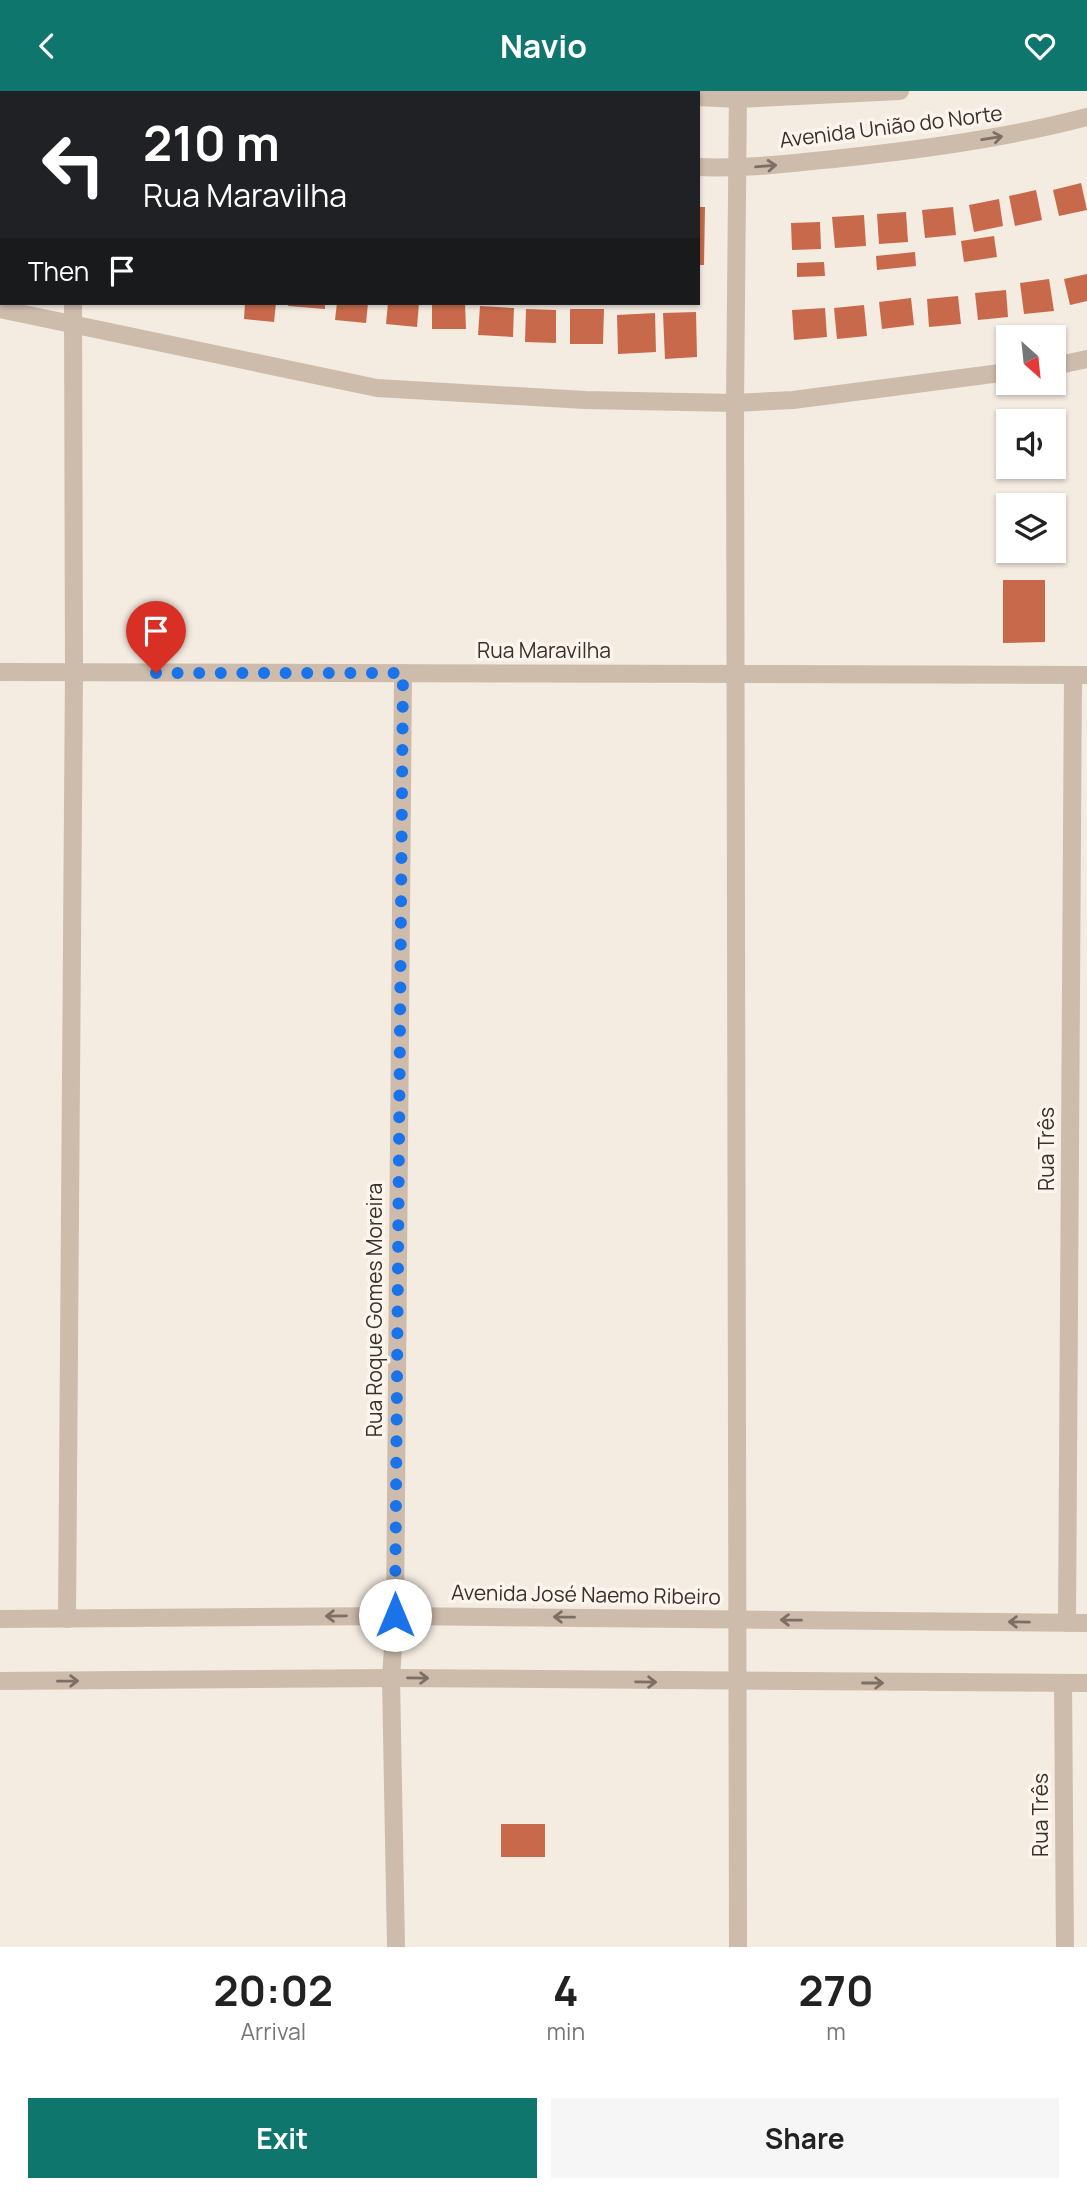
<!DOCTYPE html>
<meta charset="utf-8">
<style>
:root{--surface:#fff;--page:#f6f6f6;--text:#222;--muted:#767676;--accent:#0f766e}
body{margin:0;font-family:Manrope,sans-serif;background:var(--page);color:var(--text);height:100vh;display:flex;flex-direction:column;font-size:26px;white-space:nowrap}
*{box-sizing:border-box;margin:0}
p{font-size:23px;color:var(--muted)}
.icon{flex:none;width:38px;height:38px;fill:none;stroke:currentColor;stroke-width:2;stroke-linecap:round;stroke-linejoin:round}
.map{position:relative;height:1856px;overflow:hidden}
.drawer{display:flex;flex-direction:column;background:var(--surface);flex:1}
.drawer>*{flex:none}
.banner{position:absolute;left:0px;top:0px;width:700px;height:214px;box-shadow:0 2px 5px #0004;background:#202124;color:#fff;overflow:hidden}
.needle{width:46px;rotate:153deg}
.tools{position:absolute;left:996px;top:234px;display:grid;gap:14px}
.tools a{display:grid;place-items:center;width:70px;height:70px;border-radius:0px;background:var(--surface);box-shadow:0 2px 5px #0004;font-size:35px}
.pin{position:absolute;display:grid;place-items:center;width:60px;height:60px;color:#fff;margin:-72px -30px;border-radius:50% 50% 50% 0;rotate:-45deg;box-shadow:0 0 7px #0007}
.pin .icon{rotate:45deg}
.me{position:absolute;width:77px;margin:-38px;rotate:0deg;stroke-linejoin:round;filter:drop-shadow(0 0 5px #0008)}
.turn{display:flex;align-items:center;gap:24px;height:147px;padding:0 28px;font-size:32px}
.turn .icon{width:91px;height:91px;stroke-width:2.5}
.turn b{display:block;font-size:49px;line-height:60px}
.then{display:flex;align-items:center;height:66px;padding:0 28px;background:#0003;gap:14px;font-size:26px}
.eta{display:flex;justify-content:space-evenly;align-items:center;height:119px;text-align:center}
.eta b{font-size:42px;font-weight:700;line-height:49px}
.cta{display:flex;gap:14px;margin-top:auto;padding:14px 28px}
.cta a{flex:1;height:80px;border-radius:0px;background:var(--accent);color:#fff;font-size:28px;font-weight:700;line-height:80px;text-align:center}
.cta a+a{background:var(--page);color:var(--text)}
header{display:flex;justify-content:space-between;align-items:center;height:91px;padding:0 28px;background:var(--accent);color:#fff;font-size:32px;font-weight:700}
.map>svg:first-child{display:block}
.building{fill:#c8694b}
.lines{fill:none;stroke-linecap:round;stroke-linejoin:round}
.minor{stroke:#cdbbac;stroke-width:18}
.oneway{stroke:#7d6f65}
.route{stroke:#1a73e8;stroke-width:12;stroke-dasharray:0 21.6}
.labels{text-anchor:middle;stroke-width:7;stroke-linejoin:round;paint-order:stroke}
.street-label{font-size:21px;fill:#3b302b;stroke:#fbf5ee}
</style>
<header><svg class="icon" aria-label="back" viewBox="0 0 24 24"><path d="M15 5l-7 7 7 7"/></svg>Navio<svg class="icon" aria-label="heart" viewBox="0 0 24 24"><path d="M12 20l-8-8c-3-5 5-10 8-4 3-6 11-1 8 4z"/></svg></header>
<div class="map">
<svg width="1087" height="1856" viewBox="0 0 1087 1856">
<rect width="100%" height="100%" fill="#f4ebe1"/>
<!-- building -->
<g class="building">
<polygon points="1081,92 1087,119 1059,125 1053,99"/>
<polygon points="1036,99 1042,129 1015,135 1009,105"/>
<polygon points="999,108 1003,135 974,141 969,114"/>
<polygon points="698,116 705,116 704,174 698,174"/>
<polygon points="953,116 956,144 925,147 922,119"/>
<polygon points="906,121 908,151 879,153 877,123"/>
<polygon points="864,124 866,155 835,157 832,126"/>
<polygon points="820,131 821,158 792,159 791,132"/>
<polygon points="994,145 997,166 964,171 961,150"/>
<polygon points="915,161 916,175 877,179 876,165"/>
<polygon points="824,171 825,185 797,186 797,172"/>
<polygon points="1087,183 1087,210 1070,214 1064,188"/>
<polygon points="1049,188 1054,220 1024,223 1020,192"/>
<polygon points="1006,199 1008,226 978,229 975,202"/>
<polygon points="958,205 961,233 929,236 927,208"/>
<polygon points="911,207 914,234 882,238 879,211"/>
<polygon points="245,212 276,212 274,231 244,228"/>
<polygon points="289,212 325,212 325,218 288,215"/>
<polygon points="337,212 368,212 366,232 335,229"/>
<polygon points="388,212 419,212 417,236 386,233"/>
<polygon points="432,212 465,212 466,238 432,238"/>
<polygon points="864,214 867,245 837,248 834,217"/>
<polygon points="480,215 514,217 513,246 478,244"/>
<polygon points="825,217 827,246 794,249 792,219"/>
<polygon points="526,218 556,219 556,252 525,251"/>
<polygon points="570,218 604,218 603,253 570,253"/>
<polygon points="696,221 697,266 665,268 663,222"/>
<polygon points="655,222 656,261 618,263 617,224"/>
<polygon points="1003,489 1045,489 1045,551 1003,552"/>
<rect x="501" y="1733" width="44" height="33"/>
</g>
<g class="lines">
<!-- minor -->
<g class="minor">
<polyline points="44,0 54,2"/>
<polyline points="606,0 628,2"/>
<polyline points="73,2 73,0"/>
<polyline points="698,6 738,8 900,0"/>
<path d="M698,76C747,78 795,72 843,67C925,58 1007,47 1087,26"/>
<polyline points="0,218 377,297 585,309 735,312 793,309 1008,281"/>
<polyline points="1054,275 1087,268"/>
<polyline points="0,581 1087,584"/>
<polyline points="0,1528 395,1525 1087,1532"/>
<polyline points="67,1528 74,581 73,212"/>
<polyline points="1067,1532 1073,584"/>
<polyline points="0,1590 391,1587 1087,1592"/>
<polyline points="1063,1592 1065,1856"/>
<polyline points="396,1856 391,1587 395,1525 403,582"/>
<polyline points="738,1856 735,312 738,0"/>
</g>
</g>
<!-- one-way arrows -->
<defs><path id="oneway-shaft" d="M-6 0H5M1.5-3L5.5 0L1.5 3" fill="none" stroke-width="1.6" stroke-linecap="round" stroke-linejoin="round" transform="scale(1.75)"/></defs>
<g class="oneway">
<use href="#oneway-shaft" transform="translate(992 47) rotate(-9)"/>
<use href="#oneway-shaft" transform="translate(766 75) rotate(-5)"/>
<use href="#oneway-shaft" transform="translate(336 1525) rotate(179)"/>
<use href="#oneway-shaft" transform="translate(564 1526) rotate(-179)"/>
<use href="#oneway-shaft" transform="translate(791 1529) rotate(-179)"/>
<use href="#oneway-shaft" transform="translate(1019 1531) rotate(-179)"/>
<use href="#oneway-shaft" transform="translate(418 1587) rotate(1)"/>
<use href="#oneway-shaft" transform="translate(68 1590) rotate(-1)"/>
<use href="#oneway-shaft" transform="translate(646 1591) rotate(1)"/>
<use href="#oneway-shaft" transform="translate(873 1592)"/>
</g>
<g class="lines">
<!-- route -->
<polyline class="route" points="156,582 403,582 395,1524"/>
</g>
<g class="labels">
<!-- street labels -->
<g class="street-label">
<text transform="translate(891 36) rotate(-7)" y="7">Avenida União do Norte</text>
<text x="544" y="567">Rua Maravilha</text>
<text transform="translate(1047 1058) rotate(-90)" y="7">Rua Três</text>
<text transform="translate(375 1219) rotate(-90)" y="7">Rua Roque Gomes Moreira</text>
<text transform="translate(586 1504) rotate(1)" y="7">Avenida José Naemo Ribeiro</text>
<text transform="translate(1041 1724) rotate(-90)" y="7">Rua Três</text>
</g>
</g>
</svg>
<div class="tools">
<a><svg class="needle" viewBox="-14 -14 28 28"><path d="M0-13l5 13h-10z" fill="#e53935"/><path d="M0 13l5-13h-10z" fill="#767676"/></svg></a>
<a><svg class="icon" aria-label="sound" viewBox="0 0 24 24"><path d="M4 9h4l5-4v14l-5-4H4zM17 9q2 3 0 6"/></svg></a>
<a><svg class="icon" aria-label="layers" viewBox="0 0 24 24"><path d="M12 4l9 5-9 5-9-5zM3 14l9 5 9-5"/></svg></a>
</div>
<div class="pin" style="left:156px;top:582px;background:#d93025"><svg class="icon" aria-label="arrive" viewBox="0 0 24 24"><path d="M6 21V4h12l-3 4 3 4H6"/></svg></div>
<svg class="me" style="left:395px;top:1524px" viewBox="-20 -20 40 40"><circle r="19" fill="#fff"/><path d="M0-13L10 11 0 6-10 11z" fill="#1a73e8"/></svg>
<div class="banner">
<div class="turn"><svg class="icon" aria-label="left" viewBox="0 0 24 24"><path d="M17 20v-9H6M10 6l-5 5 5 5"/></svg><div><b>210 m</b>Rua Maravilha</div></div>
<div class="then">Then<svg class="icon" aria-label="arrive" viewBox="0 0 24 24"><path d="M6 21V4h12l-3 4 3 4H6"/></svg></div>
</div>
</div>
<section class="drawer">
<div class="eta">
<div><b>20:02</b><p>Arrival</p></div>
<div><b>4</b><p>min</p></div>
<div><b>270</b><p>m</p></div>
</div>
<div class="cta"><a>Exit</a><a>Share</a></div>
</section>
